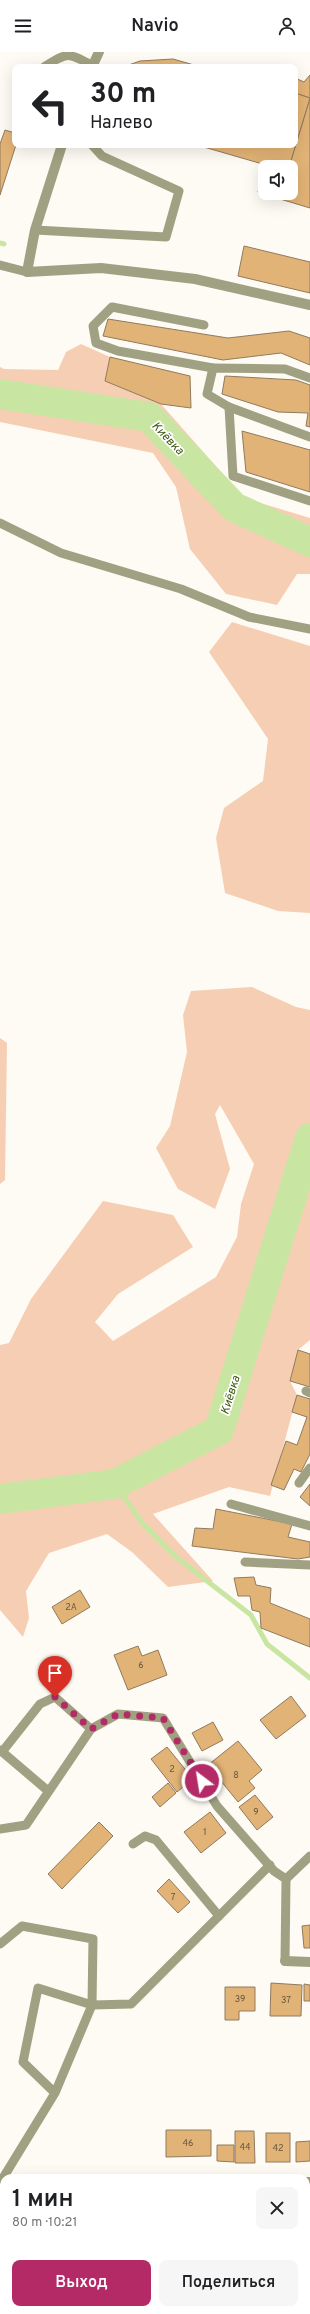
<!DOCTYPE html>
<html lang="ru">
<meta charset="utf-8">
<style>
:root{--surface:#fff;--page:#f6f6f6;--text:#202124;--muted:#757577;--accent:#b42a67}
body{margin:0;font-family:Overpass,sans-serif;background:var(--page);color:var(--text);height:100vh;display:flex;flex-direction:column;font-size:15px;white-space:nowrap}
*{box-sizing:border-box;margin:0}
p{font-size:13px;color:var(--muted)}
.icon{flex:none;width:22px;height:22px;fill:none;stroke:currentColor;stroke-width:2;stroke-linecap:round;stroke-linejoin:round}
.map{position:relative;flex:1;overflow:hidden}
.drawer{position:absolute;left:0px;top:2122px;width:310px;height:140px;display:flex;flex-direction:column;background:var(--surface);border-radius:12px 12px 0 0;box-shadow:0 4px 16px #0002}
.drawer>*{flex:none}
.top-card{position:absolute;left:12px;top:12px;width:286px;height:84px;border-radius:8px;box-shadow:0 4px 16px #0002;background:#fff;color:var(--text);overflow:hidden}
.fabs{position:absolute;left:258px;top:108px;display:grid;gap:8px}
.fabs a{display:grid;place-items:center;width:40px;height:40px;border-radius:8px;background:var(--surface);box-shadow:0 4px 16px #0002;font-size:20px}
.pin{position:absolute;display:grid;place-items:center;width:34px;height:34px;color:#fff;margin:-41px -17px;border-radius:50% 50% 50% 0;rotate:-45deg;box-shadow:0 0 4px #0007}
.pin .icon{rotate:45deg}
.me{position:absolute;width:44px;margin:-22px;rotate:329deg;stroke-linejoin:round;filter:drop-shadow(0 0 3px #0008)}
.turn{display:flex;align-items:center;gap:14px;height:84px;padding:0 12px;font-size:18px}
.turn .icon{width:52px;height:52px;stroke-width:2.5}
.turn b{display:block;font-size:28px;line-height:34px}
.round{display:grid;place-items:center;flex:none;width:42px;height:42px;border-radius:8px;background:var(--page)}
.overview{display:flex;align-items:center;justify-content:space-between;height:68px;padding:0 12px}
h1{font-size:24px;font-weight:600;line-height:30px}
.primary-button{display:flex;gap:8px;margin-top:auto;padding:8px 12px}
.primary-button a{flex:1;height:46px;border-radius:8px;background:var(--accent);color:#fff;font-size:16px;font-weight:600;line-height:46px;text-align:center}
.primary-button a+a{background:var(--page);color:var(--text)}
header{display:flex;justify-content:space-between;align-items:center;height:52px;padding:0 12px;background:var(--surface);font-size:18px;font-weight:600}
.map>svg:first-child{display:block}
.green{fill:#f6ceb4}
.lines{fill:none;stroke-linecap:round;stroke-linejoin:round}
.stream{stroke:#c8e6a2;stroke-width:5}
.river{stroke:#c8e6a2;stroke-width:30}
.building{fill:#e2b376;stroke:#907a5f}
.service{stroke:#a0a182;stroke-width:9}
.minor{stroke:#a0a182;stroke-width:10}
.route{stroke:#b42a67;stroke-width:7;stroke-dasharray:0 12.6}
.labels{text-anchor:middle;stroke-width:3.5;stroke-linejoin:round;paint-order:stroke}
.number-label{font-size:9px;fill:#66563d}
.water-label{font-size:12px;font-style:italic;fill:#405912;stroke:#fff}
</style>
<header><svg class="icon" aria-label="menu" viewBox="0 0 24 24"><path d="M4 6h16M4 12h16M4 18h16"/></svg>Navio<svg class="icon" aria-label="person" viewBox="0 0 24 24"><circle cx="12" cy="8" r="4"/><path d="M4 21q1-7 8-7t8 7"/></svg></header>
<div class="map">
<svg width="310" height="2262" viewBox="0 0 310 2262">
<rect width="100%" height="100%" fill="#fdfbf4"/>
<!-- green -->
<g class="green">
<polygon points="81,292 110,305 105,329 161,352 244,446 310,466 310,522 297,522 277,553 226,542 190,497 176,435 153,401 0,370 0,315 4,317 58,318 66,300"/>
<polygon points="232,570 310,594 310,861 278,859 225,841 216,786 224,756 263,729 268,687 209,600"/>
<polygon points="252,935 296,955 310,958 310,1288 298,1298 290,1329 297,1343 270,1444 229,1435 153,1462 213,1529 168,1535 132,1500 107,1482 49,1501 26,1539 29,1566 23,1585 0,1558 0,1293 9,1291 31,1247 103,1149 173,1163 193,1195 118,1242 95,1270 113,1289 216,1225 237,1185 241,1152 254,1112 220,1053 215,1062 230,1117 215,1157 178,1137 156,1096 170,1074 187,1000 183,963 191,939"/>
<polygon points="0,986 7,991 5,1128 0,1132"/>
</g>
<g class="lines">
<!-- stream -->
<g class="stream">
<polyline points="0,191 4,192"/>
<polyline points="115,1432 143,1472 176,1505 251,1563 267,1592 310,1626"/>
</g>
<!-- river -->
<g class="river">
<polyline points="0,342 149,365 234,455 310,490"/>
<polyline points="0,1447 115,1432 219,1378 310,1086"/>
</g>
</g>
<!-- building -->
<g class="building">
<polygon points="173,7 201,15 123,15 140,9"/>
<polygon points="310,23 310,156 280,147 281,141 291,141 291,115 289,115 310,46 295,41 295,26 304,30"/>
<polygon points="295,41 310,46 289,115 265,115 266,113 197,93 295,93"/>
<polygon points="5,78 15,81 16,93 0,143 0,92"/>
<polygon points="265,115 265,141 281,141 280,147 258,140"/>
<polygon points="244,194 310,210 310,241 238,224"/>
<polygon points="108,267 228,286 289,279 310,286 310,313 281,301 223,308 103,284"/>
<polygon points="110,305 190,324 191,356 161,352 105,329"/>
<polygon points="225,324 296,328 310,333 310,375 306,374 308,361 278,360 222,342"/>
<polygon points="242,379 310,398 310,440 246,420"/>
<polygon points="298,1298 310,1302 310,1335 290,1329"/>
<polygon points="297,1343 310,1347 310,1402 301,1420 294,1417 284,1438 271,1433 286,1389 297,1393 307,1365 292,1360"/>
<polygon points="310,1432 310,1454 300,1445"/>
<polygon points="216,1457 292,1472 288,1485 310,1490 310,1505 298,1507 192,1494 195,1476 213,1477"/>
<polygon points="254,1525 256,1533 271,1536 270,1551 310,1567 310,1595 261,1576 260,1560 252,1558 250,1544 238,1544 234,1526"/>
<polygon points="80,1538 90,1555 62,1572 52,1555"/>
<polygon points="138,1594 142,1604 158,1598 167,1623 128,1638 114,1603"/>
<polygon points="291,1644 306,1664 276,1687 260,1668"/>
<polygon points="213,1670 223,1688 202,1699 192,1681"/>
<polygon points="238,1689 262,1718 249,1729 255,1736 238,1750 208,1713"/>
<polygon points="167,1695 193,1727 177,1740 151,1707"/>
<polygon points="168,1731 176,1741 160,1755 152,1745"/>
<polygon points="255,1743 273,1765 257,1778 239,1755"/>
<polygon points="210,1760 226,1781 201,1801 184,1780"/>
<polygon points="99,1770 113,1784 62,1837 48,1822"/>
<polygon points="169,1827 190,1850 178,1861 157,1839"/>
<polygon points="310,1873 310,1896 304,1896 302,1874"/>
<polygon points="271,1931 302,1933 301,1964 270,1964"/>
<polygon points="304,1932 310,1933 310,1949 304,1949"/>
<polygon points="225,1935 255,1935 255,1959 239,1959 239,1968 225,1968"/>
<polygon points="166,2078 211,2078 211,2104 166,2105"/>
<polygon points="235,2079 254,2079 255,2111 235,2111"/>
<rect x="266" y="2081" width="24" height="29"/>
<polygon points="310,2089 310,2109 296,2110 296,2090"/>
<polygon points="217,2093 234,2093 234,2110 217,2109"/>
<rect x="218" y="2258" width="30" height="4"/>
</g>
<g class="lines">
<!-- service -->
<g class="service">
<path d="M44,15C68,0 67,0 93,14"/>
<polyline points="35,178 166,185 179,139 102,104 92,93"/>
<polyline points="0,213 27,220"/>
<polyline points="204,273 112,255 93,274 96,291 118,299 213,316"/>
<polyline points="310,326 285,317 213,316 207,342 229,355 310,385"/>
<polyline points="229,355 233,424 310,449"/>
<polyline points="0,471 61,501 181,537 249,565 310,577"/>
<polyline points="306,1339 310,1341"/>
<polyline points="299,1431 310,1416"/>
<polyline points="231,1452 310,1474"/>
<polyline points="245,1510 310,1513"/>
<polyline points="0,1698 47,1738"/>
<polyline points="2,1700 40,1652 55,1645 91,1677"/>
<polyline points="0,1777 26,1773 91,1677 118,1662 163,1666 217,1754 274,1819 286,1827 285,1909"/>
<polyline points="133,1792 145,1784 156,1788 219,1864"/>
<polyline points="286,1827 310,1804"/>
<polyline points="0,1892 22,1874 93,1887 92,1953 131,1952 270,1813"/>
<polyline points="0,2131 55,2041 92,1953 38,1936 23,2010 55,2041"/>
</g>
<!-- minor -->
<g class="minor">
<polyline points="92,15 99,0"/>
<polyline points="62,93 35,178 27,220 101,216 195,227 310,253"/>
<polyline points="285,1909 310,1910"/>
<polyline points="306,2130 310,2130"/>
</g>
</g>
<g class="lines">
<!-- route -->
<polyline class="route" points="55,1645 91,1677 118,1662 163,1666 202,1729"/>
</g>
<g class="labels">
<!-- number labels -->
<g class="number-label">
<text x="71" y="1558">2А</text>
<text x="141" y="1616">6</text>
<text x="172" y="1720">2</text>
<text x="236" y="1726">8</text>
<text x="256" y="1763">9</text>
<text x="205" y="1783">1</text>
<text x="173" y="1848">7</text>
<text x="240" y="1950">39</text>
<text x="286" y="1951">37</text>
<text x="188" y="2094">46</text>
<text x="245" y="2098">44</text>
<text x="278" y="2099">42</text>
</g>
<!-- water labels -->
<g class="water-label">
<text transform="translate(168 386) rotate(46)" y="4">Киёвка</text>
<text transform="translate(230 1343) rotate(-73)" y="4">Киёвка</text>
</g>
</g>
</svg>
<div class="fabs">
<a><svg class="icon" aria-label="sound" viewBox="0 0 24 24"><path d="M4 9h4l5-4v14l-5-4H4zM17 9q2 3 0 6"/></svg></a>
</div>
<div class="pin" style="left:55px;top:1645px;background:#d93025"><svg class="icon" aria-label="arrive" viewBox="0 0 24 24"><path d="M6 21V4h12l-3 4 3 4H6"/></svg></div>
<svg class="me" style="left:202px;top:1729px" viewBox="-20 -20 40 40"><circle r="17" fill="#b42a67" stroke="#fff" stroke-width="3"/><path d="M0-11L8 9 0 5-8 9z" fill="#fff"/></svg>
<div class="top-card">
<div class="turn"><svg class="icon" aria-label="left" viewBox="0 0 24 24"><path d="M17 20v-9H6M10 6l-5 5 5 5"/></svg><div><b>30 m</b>Налево</div></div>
</div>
<section class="drawer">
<div class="overview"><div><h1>1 мин</h1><p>80 m · 10:21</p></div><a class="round"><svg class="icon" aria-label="close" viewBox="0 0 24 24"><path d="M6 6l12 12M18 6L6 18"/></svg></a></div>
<div class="primary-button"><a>Выход</a><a>Поделиться</a></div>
</section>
</div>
